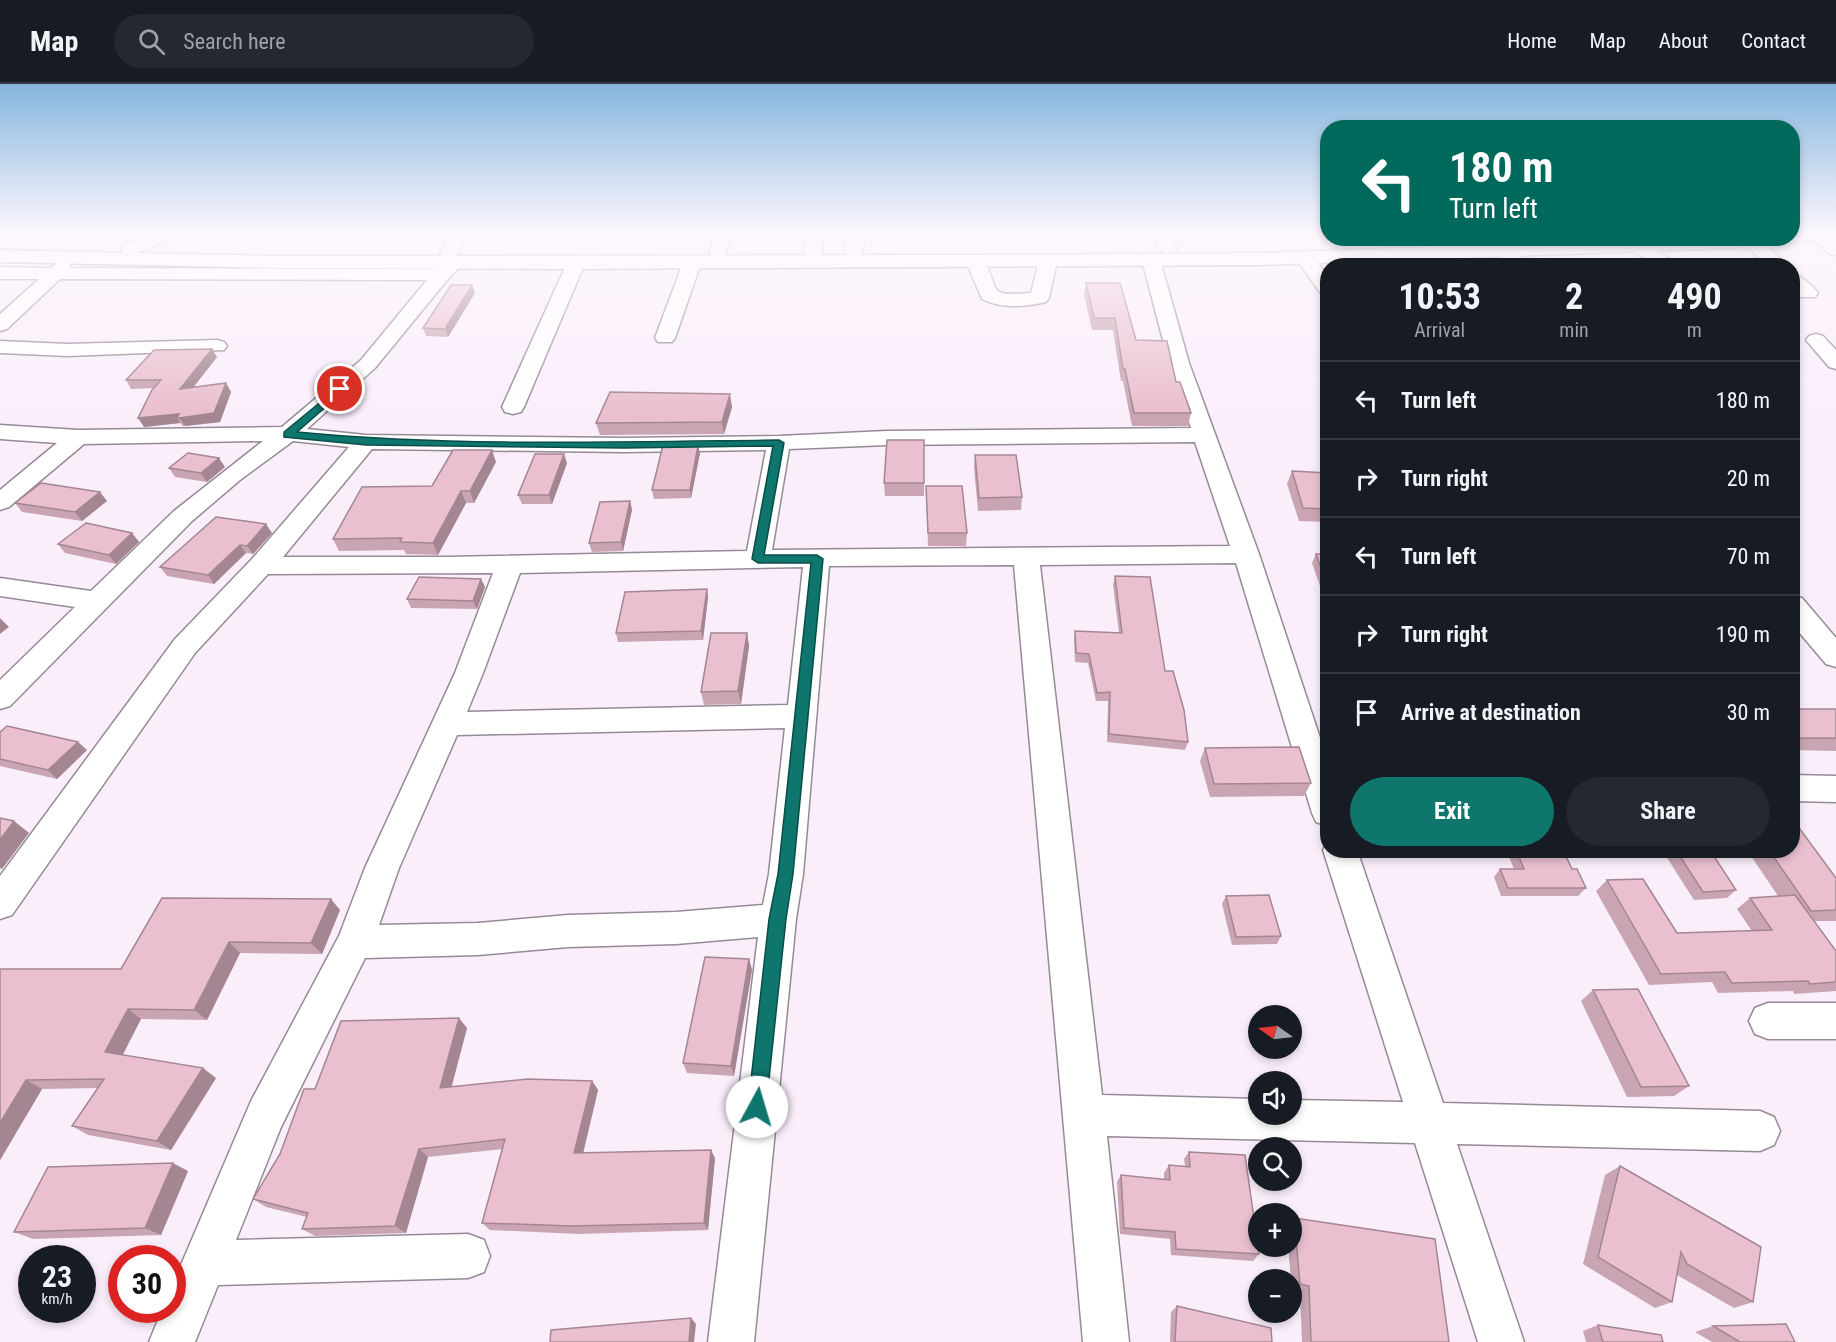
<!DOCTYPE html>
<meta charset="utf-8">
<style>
:root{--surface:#171b24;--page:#242831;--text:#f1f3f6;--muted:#9ea1a6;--line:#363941;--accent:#0f766e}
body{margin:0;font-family:"Roboto Condensed",sans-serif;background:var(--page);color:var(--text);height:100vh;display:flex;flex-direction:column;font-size:22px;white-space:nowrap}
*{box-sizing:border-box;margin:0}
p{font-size:20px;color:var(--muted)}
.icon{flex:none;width:33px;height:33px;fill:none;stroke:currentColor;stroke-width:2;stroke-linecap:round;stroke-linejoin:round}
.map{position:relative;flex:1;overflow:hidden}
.panel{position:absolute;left:1320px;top:174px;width:480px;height:600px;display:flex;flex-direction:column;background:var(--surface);border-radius:24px;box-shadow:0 3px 9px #0003}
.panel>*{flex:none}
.guide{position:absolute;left:1320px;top:36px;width:480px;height:126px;border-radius:24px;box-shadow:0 3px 9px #0003;background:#00695c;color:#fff;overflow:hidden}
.needle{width:39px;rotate:284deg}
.fabs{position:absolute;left:1248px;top:921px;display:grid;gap:12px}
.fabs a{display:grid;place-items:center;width:54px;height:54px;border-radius:50%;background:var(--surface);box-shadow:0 3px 9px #0003;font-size:30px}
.speed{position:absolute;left:18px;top:1161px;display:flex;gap:12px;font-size:30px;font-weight:700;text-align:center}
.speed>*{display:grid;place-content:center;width:78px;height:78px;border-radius:50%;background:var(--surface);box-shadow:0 3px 9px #0003;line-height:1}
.speed small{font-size:15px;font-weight:400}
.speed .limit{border:9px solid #d22;background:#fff;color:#111}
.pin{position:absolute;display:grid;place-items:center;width:51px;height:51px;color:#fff;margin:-26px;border:3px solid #fff;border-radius:50%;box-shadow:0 2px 6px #0007}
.me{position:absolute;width:66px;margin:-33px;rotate:6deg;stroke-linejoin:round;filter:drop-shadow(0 0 4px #0008)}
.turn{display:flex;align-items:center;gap:21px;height:126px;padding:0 30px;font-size:27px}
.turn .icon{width:78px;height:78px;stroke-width:2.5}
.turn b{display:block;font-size:42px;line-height:51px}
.eta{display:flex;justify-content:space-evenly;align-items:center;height:102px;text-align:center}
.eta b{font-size:36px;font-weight:700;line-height:42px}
.action{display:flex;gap:12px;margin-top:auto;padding:12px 30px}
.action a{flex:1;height:69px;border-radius:36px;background:var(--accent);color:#fff;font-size:24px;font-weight:700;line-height:69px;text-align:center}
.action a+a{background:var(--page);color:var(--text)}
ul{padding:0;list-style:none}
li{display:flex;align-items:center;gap:18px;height:78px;padding:0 30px;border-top:2px solid var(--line)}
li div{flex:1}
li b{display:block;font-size:22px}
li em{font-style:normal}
header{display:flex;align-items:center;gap:36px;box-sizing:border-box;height:84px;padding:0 30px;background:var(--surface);border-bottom:2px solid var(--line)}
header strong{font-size:28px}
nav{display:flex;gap:33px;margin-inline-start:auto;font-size:21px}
.search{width:420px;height:54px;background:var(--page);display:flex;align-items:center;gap:15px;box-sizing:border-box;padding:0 21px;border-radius:33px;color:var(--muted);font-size:22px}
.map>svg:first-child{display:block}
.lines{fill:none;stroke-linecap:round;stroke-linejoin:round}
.minor-casing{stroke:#958a96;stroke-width:3}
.highway-casing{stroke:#958a96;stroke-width:3}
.minor{fill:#fff;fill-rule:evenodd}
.highway{fill:#fff;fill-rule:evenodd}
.wall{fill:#c9a5b3}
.shaded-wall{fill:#a48692}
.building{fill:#eac0d0;stroke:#a48692;stroke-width:1.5}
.route{fill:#0f766e;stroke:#0a4d48;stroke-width:1.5}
</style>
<header>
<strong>Map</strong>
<div class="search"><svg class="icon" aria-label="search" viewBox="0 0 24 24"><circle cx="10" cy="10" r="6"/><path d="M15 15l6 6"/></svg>Search here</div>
<nav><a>Home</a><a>Map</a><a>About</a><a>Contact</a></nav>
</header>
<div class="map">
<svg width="1836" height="1258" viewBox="0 0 1836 1258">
<rect width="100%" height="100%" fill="#faeefb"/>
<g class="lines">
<!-- minor casing -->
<g class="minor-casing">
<g id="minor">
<polygon points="151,150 174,150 171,154 136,169 124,169 121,165 124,161"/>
<polygon points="450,150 468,150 455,173 443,173 440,169"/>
<polygon points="714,150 732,150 725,173 713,173 710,169"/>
<polygon points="805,150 823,150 822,168 819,172 807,172 804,168"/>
<polygon points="846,150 864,150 863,168 860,172 848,172 845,168"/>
<polygon points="1152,150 1170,150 1177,165 1174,169 1162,169"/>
<polygon points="1807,150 1826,150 1836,157 1836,171 1830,170"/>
<polygon points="1743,154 1760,154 1787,182 1767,182 1745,160"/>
<polygon points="1636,156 1642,157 1680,182 1657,182 1630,165 1627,161 1630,157"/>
<polygon points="1506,161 1512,162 1527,182 1508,182 1497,166 1500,162"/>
<polygon points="1304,168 1310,169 1328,192 1328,212 1321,210 1295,173 1298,169"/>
<path d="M1151,171L1157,172L1160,176L1189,279L1259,470L1328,678V742L1316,738L1312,729L1236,479L1040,481L1102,1011L1258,1015V1030H1292V1016L1403,1018L1323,766L1328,757V766H1357L1443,1019L1760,1027L1774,1033L1780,1047L1774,1061L1760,1067L1457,1060L1524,1258H1478L1415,1059L1107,1052L1129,1258H1083L1014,481L829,482L803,790L796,835L754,1258H708L758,853L676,860L568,863L478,871L365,874L281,1043L236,1156L468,1150L484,1156L490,1172L484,1188L468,1194L218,1201L195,1258H149L162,1226H172V1202L251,1017L339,852L365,784L455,589L493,489L268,490L195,569L12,831L0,835V792L175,555L252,475L349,363L293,357L240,396L192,437L10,622L0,625V596L75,523L0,512V494L91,507L174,427L263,357L84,360L9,423L0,426V406L57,359L0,355V341L78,346L282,343L361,276L427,196L60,195L7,245L0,247V230L39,195H0V183L51,184C57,178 61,176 69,178L71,184L436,185L448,175H460L463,179L448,195L375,284L307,345L366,351L624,354L779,352L887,347L1191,344L1169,279L1142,176L1145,172ZM1195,358L1230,462L772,466L789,365L887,361ZM372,365L624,368L766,366L747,467L447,473H283ZM803,483L788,621L467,628L483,589L520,489ZM785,644L769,790L763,821L676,828L568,831L478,839L379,841L399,784L457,651Z"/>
<path d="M975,172L981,173C1003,205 982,213 1031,209L1039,177L1042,173H1054L1057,177L1049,214L1046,218C1025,223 1001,225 982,215L966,177L969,173Z"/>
<polygon points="576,174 582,175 585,179 524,323 521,328 513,330 505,328 502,323 567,179 570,175"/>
<polygon points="692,174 698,175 701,179 675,254 672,258 658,258 655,254 683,179 686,175"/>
<path d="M1792,190C1802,192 1812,201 1818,209L1815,213H1801L1792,205Z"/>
<polygon points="1816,250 1823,252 1836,266 1836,285 1829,283 1806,256 1809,252"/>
<polygon points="217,256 224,258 227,262 224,266 68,272 0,269 0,257 68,260"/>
<polygon points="1792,512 1802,514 1836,554 1836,583 1826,580 1792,540"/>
<polygon points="1792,691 1836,692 1836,718 1792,717"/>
<polygon points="1768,919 1836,919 1836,955 1768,955 1755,950 1749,937 1755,924"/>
</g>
</g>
<!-- highway casing -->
<g class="highway-casing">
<g id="highway">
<polygon points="1792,150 1832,150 1829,154 1792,158 1785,156 1784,154 1792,154"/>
<polygon points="1666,154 1776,154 1774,158 1731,164 1261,181 576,185 278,184 0,178 0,166 278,172 975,171 1261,169"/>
</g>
</g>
<!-- minor -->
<use href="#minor" class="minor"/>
<!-- highway -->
<use href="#highway" class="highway"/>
</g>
<!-- wall -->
<g class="wall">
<polygon points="1086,199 1136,256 1176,298 1191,329 1188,342 1132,342 1123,297 1121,297 1113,246 1092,246 1084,211"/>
<polygon points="472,201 475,209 448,253 426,252 423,244"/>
<polygon points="217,273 193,303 226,299 231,308 220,338 185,342 183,342 180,339 144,343 154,304 131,305 126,296"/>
<polygon points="732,323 724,350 600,351 596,339"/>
<polygon points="924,356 924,412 885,412 884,399"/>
<polygon points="700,369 691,414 654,415 652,406"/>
<polygon points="975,371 1022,413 1021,426 978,427 974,384"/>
<polygon points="496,378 474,419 466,419 438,471 406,470 404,466 339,467 333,455 432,402"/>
<polygon points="567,379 552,420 522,420 518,411"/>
<polygon points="225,383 207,398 175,393 169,384"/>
<polygon points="1292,387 1328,389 1328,438 1299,437 1287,400"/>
<polygon points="926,402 967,449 966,462 928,462"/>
<polygon points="107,417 82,437 22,428 15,419"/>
<polygon points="630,417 632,426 623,467 592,468 589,459"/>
<polygon points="132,449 139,458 116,480 65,469 58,460"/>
<polygon points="272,449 253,470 246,469 214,500 167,492 160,483"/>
<polygon points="1316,470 1328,470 1328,502 1320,502 1312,479"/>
<polygon points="1115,492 1165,587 1188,658 1185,666 1107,658 1108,617 1096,617 1088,579 1075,578 1074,555 1075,547 1119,549 1113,501"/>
<polygon points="481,495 485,503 477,525 411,524 407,515"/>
<polygon points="707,505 708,513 703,556 618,558 616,549"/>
<polygon points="747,549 749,562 741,620 704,621 701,608"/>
<polygon points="1792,625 1836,625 1836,667 1792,666"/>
<polygon points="0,648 87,666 57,695 0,682"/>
<polygon points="1205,664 1311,699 1304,712 1210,713 1200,677"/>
<polygon points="1506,766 1563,766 1572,785 1586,804 1578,812 1501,812 1494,793 1500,785 1514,785"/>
<polygon points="1662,766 1710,766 1736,806 1727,814 1694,816"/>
<polygon points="1747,766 1792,766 1836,794 1836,837 1814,837 1836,867 1836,907 1794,910 1793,907 1718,909 1712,898 1649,901 1596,807 1607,796 1677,849 1752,847 1737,825 1750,814 1778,812"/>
<polygon points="1226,812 1281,852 1277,860 1232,861 1222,820"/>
<polygon points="340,826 322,870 240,869 207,936 141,935 123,971 216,994 171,1066 88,1051 72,1042 98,1004 42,1005 0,1076 0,885 121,885"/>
<polygon points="749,875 752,886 734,992 687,989 683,979"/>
<polygon points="1593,906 1689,1002 1674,1012 1627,1013 1581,917"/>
<polygon points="467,944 451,1002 592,997 598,1006 583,1069 715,1074 708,1146 579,1150 490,1146 482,1139 503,1065 428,1073 406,1149 315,1152 302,1145 307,1133 266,1123 253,1115 280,1070 315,1005"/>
<polygon points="1189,1068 1259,1170 1253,1177 1171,1171 1170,1155 1120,1150 1117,1098 1121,1091 1164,1095 1164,1089 1169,1081 1185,1082 1184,1075"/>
<polygon points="1620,1082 1753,1218 1734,1224 1677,1191 1672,1218 1655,1224 1583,1180 1605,1091"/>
<polygon points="188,1087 161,1151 33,1155 14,1148"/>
<polygon points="1294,1134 1449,1258 1302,1258 1300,1208 1292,1207 1292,1196 1291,1196 1288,1162 1292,1162 1292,1136"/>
<polygon points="1177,1222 1272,1258 1170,1258 1171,1228"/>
<polygon points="1598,1241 1663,1258 1586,1258 1583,1247"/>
<polygon points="1713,1242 1795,1258 1712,1258 1695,1248"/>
</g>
<!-- shaded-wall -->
<g class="shaded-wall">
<polygon points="472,201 475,209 448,253 445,245"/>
<polygon points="212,265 217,273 185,314 180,305"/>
<polygon points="226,299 231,308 220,338 185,342 179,334 177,334 180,339 144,343 138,334"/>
<polygon points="730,310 732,323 724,350 722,338"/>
<polygon points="698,361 700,369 691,414 690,406"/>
<polygon points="492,366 496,378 474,419 470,407"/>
<polygon points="564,370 567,379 552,420 549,411"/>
<polygon points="219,374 225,383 207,398 201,389"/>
<polygon points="461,407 466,419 438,471 433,459"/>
<polygon points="100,408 107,417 82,437 75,428"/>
<polygon points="630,417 632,426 623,467 621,458"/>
<polygon points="266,440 272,449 253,470 247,462"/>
<polygon points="132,449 139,458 116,480 109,471"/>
<polygon points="240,461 246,469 214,500 208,491"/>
<polygon points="481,495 485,503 477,525 473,517"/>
<polygon points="707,505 708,513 703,556 701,547"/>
<polygon points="0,534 9,543 0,550"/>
<polygon points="747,549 749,562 741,620 738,607"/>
<polygon points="78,658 87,666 57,695 48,686"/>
<polygon points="14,737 29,749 2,785 0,784 0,756"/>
<polygon points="331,815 340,826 322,870 311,859"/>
<polygon points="229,858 240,869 207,936 194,926"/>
<polygon points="749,875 752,886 734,992 731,982"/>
<polygon points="128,925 141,935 119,977 105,968"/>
<polygon points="459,934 467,944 449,1013 440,1004"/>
<polygon points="203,984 216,994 171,1066 157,1057"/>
<polygon points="26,996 42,1005 0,1076 0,1039"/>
<polygon points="592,997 598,1006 581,1078 574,1069"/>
<polygon points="419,1065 428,1073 406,1149 395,1142"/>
<polygon points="711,1066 715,1074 708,1146 704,1139"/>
<polygon points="173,1079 188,1087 161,1151 145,1144"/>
<polygon points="691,1234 696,1240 694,1258 689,1258"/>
</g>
<!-- building -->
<g class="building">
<polygon points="1086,199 1120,199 1136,256 1167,257 1176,298 1180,298 1191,329 1134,329 1125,285 1123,285 1115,234 1094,234"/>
<polygon points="451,201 472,201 445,245 423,244"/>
<polygon points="212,265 180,305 226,299 214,329 179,334 177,334 179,330 138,334 152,306 161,296 126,296 154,266"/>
<polygon points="610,308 730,310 722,338 596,339"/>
<polygon points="887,356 924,356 924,399 884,399"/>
<polygon points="663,361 698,361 690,406 652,406"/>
<polygon points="453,366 492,366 470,407 461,407 433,459 400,458 402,454 333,455 362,403 432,402"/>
<polygon points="188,369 219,374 201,389 169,384"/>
<polygon points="535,370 564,370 549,411 518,411"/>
<polygon points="975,371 1016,371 1022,413 979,414"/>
<polygon points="1292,387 1328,389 1328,425 1303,424"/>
<polygon points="41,399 100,408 75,428 15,419"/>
<polygon points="926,402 962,402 967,449 928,449"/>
<polygon points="630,417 621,458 589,459 600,418"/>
<polygon points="216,433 266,440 247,462 240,461 208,491 160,483"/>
<polygon points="86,439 132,449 109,471 58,460"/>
<polygon points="1316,470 1328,470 1328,493 1324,493"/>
<polygon points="1115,492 1150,493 1165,587 1173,587 1184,626 1188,658 1109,650 1110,608 1097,609 1089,570 1076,569 1075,547 1122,549"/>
<polygon points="419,493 481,495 473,517 407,515"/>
<polygon points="707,505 701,547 616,549 625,508"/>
<polygon points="711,549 747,549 738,607 701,608"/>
<polygon points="1792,625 1836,625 1836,654 1793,654"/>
<polygon points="7,642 78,658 48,686 0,675 0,648"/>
<polygon points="1299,663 1311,699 1214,700 1205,664"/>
<polygon points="0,734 14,737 0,756"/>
<polygon points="1792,737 1794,737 1836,794 1836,826 1811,827 1769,766 1792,766"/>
<polygon points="1516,766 1563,766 1572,785 1577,785 1586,804 1508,804 1500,785 1524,785"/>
<polygon points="1676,766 1710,766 1736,806 1703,808"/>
<polygon points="1643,795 1677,849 1772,846 1750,814 1795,811 1836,867 1836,898 1810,900 1808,897 1732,899 1725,888 1661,890 1607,796"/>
<polygon points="1269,811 1281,852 1236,853 1226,812"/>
<polygon points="162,814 331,815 311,859 229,858 194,926 128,925 105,968 203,984 157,1057 72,1042 104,995 26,996 0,1039 0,885 121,885"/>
<polygon points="705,873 749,875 731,982 683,979"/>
<polygon points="1638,905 1689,1002 1641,1003 1593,906"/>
<polygon points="459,934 440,1004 528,995 592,997 574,1069 711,1066 704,1139 572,1142 482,1139 505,1055 419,1065 395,1142 302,1145 308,1129 253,1115 280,1070 304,1005 315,1005 341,937"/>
<polygon points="1189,1068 1245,1071 1259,1170 1176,1165 1175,1148 1124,1144 1121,1091 1170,1096 1169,1081 1190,1083"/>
<polygon points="173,1079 145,1144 14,1148 48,1083"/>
<polygon points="1620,1082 1761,1163 1753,1218 1687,1180 1681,1168 1672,1218 1598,1173"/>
<polygon points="1294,1134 1435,1155 1449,1258 1311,1258 1309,1202 1300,1200"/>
<polygon points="1177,1222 1271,1244 1272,1258 1175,1258"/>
<polygon points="691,1234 689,1258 550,1258 551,1246"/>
<polygon points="1786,1240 1795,1258 1740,1258 1713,1242"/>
<polygon points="1598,1241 1661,1251 1663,1258 1603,1258"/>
</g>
<!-- sky -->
<linearGradient id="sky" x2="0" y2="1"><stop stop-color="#86b6de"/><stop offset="0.46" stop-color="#fdf7fd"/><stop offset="1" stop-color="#fdf7fd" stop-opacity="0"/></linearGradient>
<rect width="1836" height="326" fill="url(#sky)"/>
<!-- route -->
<path class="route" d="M340,302L344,303V307L297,348C455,363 620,358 779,356L784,359L764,471H817L823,475L793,790L786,835L766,1023L763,1030L757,1032L750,1030L748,1023L769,835L778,790L811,479H758L752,475L773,362L624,364L366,361L284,353V348Z"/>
</svg>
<div class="fabs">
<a><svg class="needle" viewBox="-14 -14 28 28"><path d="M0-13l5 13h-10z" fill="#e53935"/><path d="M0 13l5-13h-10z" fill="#9ea1a6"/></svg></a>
<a><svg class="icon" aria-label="sound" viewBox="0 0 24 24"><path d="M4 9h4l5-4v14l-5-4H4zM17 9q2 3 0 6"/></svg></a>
<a><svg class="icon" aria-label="search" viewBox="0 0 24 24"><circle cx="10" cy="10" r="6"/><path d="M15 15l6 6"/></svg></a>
<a>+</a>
<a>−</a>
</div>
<div class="speed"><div>23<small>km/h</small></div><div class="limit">30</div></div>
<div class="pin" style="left:340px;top:305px;background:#d93025"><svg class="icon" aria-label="arrive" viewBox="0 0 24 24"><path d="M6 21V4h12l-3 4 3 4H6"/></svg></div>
<svg class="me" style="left:757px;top:1023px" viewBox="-20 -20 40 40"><circle r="19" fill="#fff"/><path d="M0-13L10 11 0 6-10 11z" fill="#0f766e"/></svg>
<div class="guide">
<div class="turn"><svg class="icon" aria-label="left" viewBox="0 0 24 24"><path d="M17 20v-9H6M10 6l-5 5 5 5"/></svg><div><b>180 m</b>Turn left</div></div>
</div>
<section class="panel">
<div class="eta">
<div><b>10:53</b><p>Arrival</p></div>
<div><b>2</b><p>min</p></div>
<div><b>490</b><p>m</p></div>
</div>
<ul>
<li><svg class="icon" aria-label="left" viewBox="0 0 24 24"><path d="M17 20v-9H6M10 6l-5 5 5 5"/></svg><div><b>Turn left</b></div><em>180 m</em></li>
<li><svg class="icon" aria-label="right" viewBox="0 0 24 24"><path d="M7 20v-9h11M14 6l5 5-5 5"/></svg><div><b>Turn right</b></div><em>20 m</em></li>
<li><svg class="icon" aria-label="left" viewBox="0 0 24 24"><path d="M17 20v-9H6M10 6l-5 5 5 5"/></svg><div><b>Turn left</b></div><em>70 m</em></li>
<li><svg class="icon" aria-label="right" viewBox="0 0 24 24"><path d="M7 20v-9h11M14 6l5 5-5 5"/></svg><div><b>Turn right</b></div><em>190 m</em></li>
<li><svg class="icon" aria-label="arrive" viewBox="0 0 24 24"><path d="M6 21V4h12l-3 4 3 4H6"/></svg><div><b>Arrive at destination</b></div><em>30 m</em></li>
</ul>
<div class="action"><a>Exit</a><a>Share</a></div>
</section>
</div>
